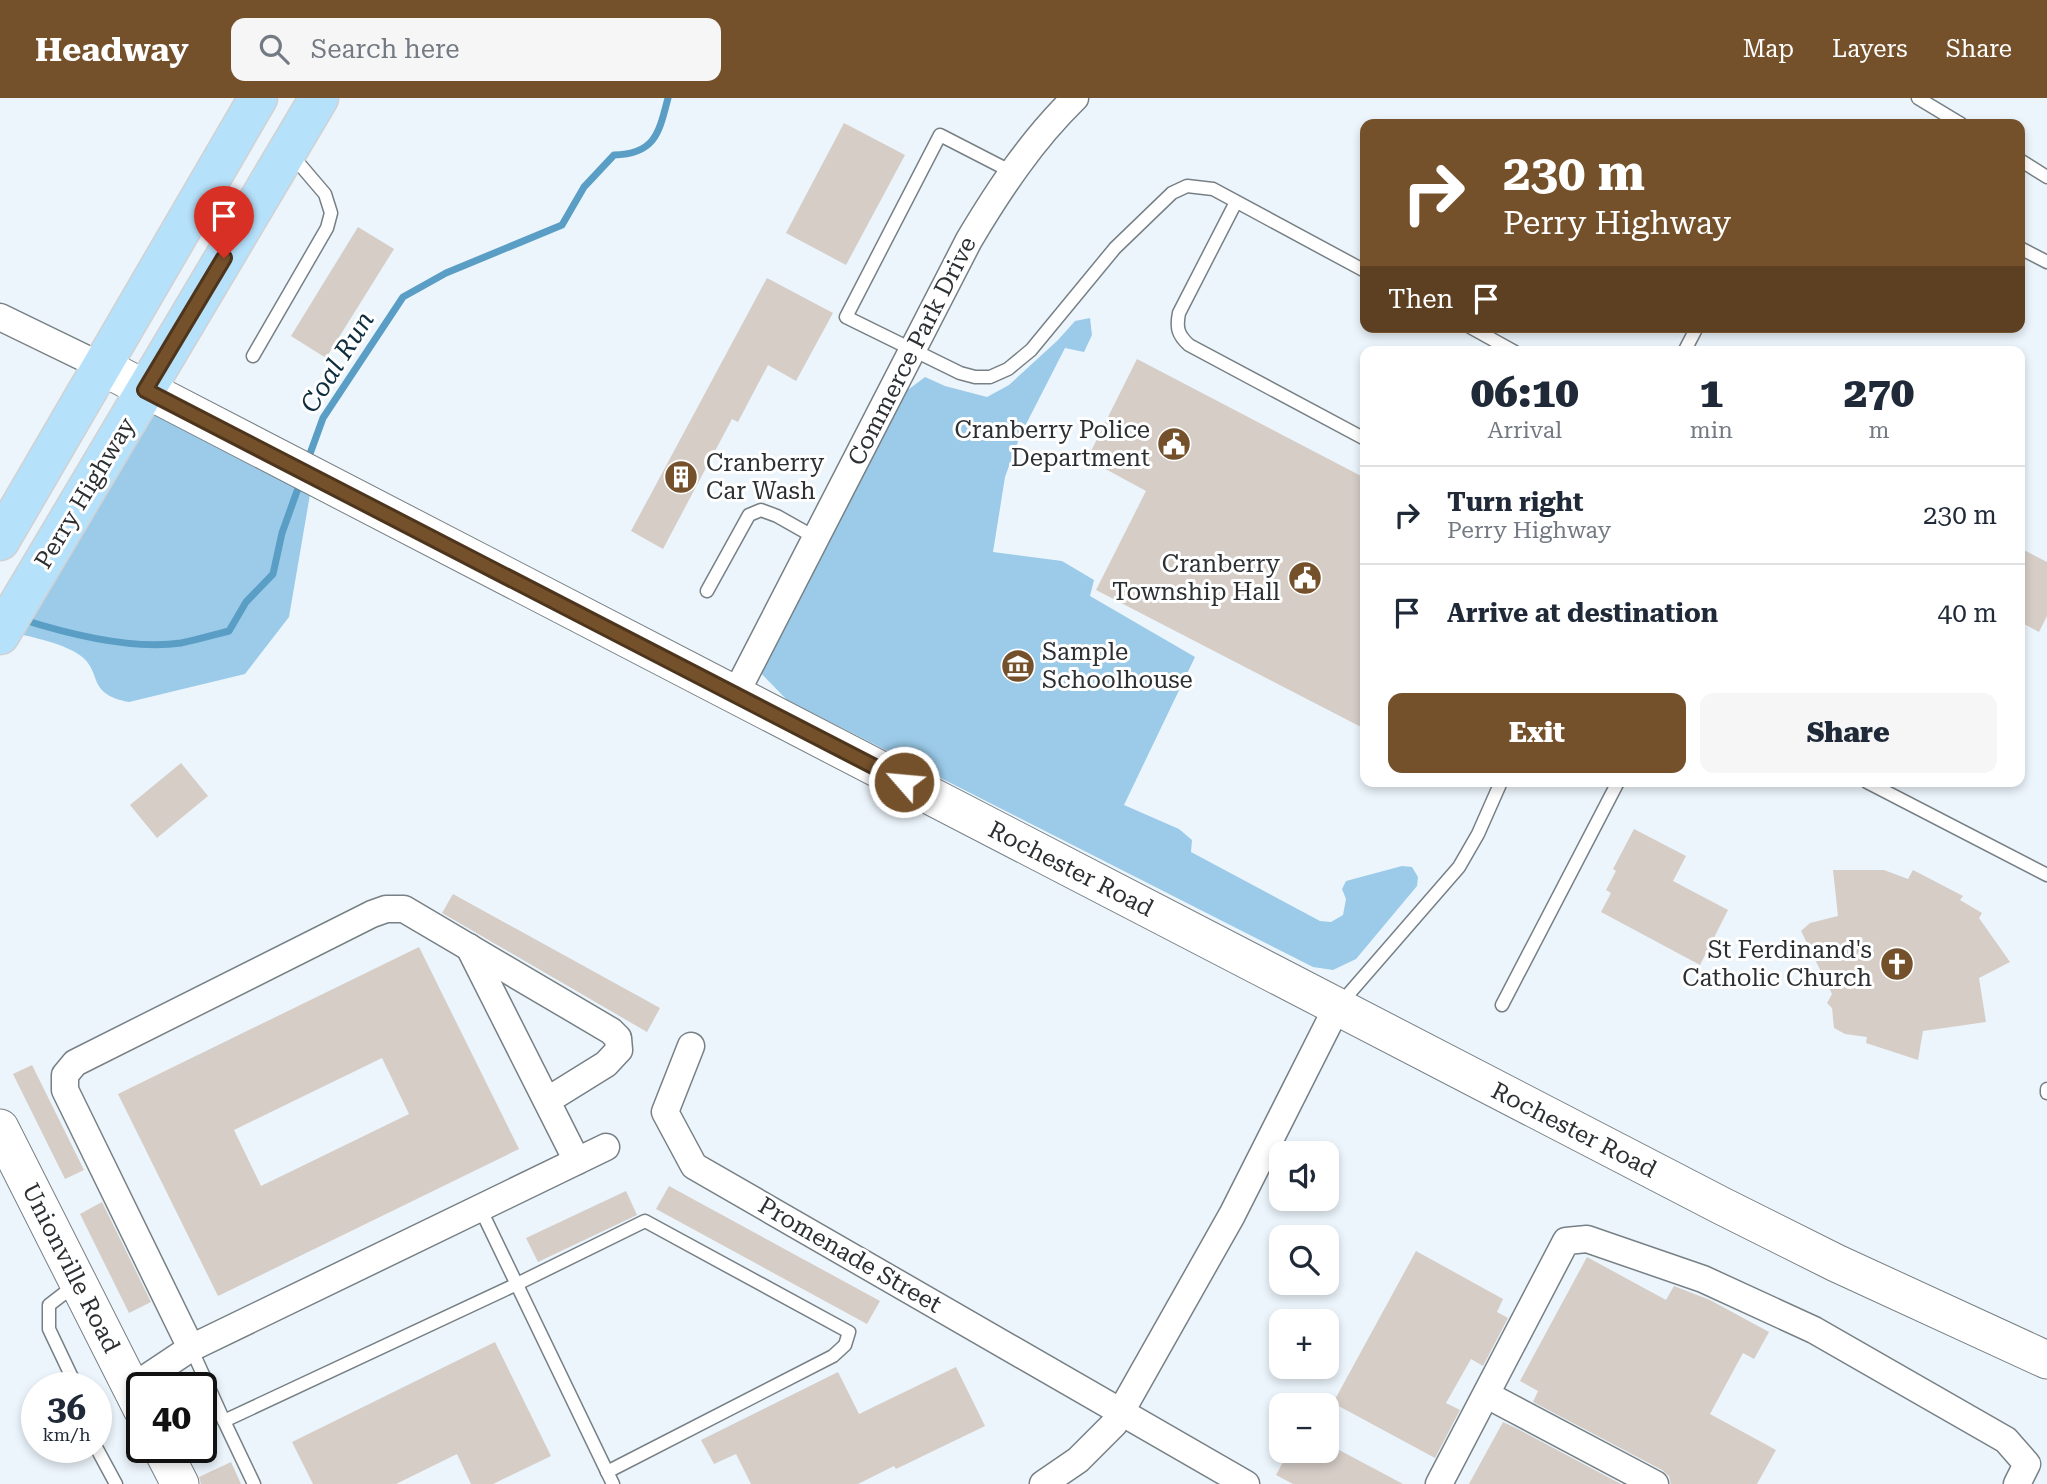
<!DOCTYPE html>
<meta charset="utf-8">
<style>
:root{--surface:#fff;--page:#f6f6f7;--text:#1f2937;--muted:#747a83;--line:#e0e1e3;--accent:#75512b}
body{margin:0;font-family:"Roboto Serif",serif;background:var(--page);color:var(--text);height:100vh;display:flex;flex-direction:column;font-size:26px;white-space:nowrap}
*{box-sizing:border-box;margin:0}
p{font-size:23px;color:var(--muted)}
.icon{flex:none;width:38px;height:38px;fill:none;stroke:currentColor;stroke-width:2;stroke-linecap:round;stroke-linejoin:round}
.map{position:relative;flex:1;overflow:hidden}
.side{position:absolute;left:1360px;top:248px;width:665px;height:441px;display:flex;flex-direction:column;background:var(--surface);border-radius:14px;box-shadow:0 4px 10px #0003}
.side>*{flex:none}
.banner{position:absolute;left:1360px;top:21px;width:665px;height:214px;border-radius:14px;box-shadow:0 4px 10px #0003;background:#75512b;color:#fff;overflow:hidden}
.controls{position:absolute;left:1269px;top:1043px;display:grid;gap:14px}
.controls a{display:grid;place-items:center;width:70px;height:70px;border-radius:14px;background:var(--surface);box-shadow:0 4px 10px #0003;font-size:35px}
.speed{position:absolute;left:21px;top:1274px;display:flex;gap:14px;font-size:35px;font-weight:700;text-align:center}
.speed>*{display:grid;place-content:center;width:91px;height:91px;border-radius:50%;background:var(--surface);box-shadow:0 4px 10px #0003;line-height:1}
.speed small{font-size:18px;font-weight:400}
.speed .limit{border:4px solid #111;border-radius:10px;background:#fff;color:#111}
.pin{position:absolute;display:grid;place-items:center;width:60px;height:60px;color:#fff;margin:-72px -30px;border-radius:50% 50% 50% 0;rotate:-45deg;box-shadow:0 0 7px #0007}
.pin .icon{rotate:45deg}
.me{position:absolute;width:77px;margin:-38px;rotate:297deg;stroke-linejoin:round;filter:drop-shadow(0 0 5px #0008)}
.turn{display:flex;align-items:center;gap:24px;height:147px;padding:0 28px;font-size:32px}
.turn .icon{width:91px;height:91px;stroke-width:2.5}
.turn b{display:block;font-size:49px;line-height:60px}
.then{display:flex;align-items:center;height:66px;padding:0 28px;background:#0003;gap:14px;font-size:26px}
.eta{display:flex;justify-content:space-evenly;align-items:center;height:119px;text-align:center}
.eta b{font-size:42px;font-weight:800;line-height:49px}
.action{display:flex;gap:14px;margin-top:auto;padding:14px 28px}
.action a{flex:1;height:80px;border-radius:14px;background:var(--accent);color:#fff;font-size:28px;font-weight:800;line-height:80px;text-align:center}
.action a+a{background:var(--page);color:var(--text)}
ul{padding:0;list-style:none}
li{display:flex;align-items:center;gap:21px;height:98px;padding:0 28px;border-top:2px solid var(--line)}
li div{flex:1}
li b{display:block;font-size:26px}
li em{font-style:normal}
header{display:flex;align-items:center;gap:42px;box-sizing:border-box;height:98px;padding:0 35px;background:var(--accent);color:#fff}
header strong{font-size:33px}
nav{display:flex;gap:38px;margin-inline-start:auto;font-size:24px}
.search{width:490px;height:63px;background:var(--page);display:flex;align-items:center;gap:18px;box-sizing:border-box;padding:0 24px;border-radius:14px;color:var(--muted);font-size:26px}
.map>svg:first-child{display:block}
.green{fill:#9bcbe9}
.lines{fill:none;stroke-linecap:round;stroke-linejoin:round}
.stream{stroke:#5a9ec5;stroke-width:7}
.building{fill:#d5cdc6;fill-rule:evenodd}
.lane-casing{stroke:#778085;stroke-width:15}
.street-casing{stroke:#778085;stroke-width:29}
.secondary-casing{stroke:#778085;stroke-width:39}
.primary-casing{stroke:#d1d1d2;stroke-width:41}
.lane{stroke:#fff;stroke-width:12}
.street{stroke:#fff;stroke-width:26}
.secondary{stroke:#fff;stroke-width:37}
.primary{stroke:#b6e1fb;stroke-width:38}
.route-casing{stroke:#4c351c;stroke-width:18}
.route{stroke:#75512b;stroke-width:12}
.labels{text-anchor:middle;stroke-width:6;stroke-linejoin:round;paint-order:stroke}
.street-label{font-size:24px;fill:#2d3033;stroke:#fff}
.poi-label{font-size:24px;fill:#2d3033;stroke:#fff;text-anchor:end}
.water-label{font-size:26px;font-style:italic;fill:#0e2d3e;stroke:#fff}
</style>
<header>
<strong>Headway</strong>
<div class="search"><svg class="icon" aria-label="search" viewBox="0 0 24 24"><circle cx="10" cy="10" r="6"/><path d="M15 15l6 6"/></svg>Search here</div>
<nav><a>Map</a><a>Layers</a><a>Share</a></nav>
</header>
<div class="map">
<svg width="2047" height="1386" viewBox="0 0 2047 1386">
<rect width="100%" height="100%" fill="#ecf5fc"/>
<!-- green -->
<g class="green">
<polygon points="1090,220 1092,237 1084,254 1065,250 1020,338 1005,379 993,454 1062,463 1094,482 1090,498 1195,559 1124,707 1179,731 1192,742 1191,754 1320,823 1331,824 1343,817 1346,801 1342,791 1346,783 1402,768 1412,769 1418,779 1417,788 1356,861 1333,872 1313,869 787,602 751,565 905,294 925,279 945,288 987,299 1009,287 1058,242 1075,223"/>
<path d="M145,292L313,379L289,519L245,576L129,604C86,596 103,575 81,558C60,543 28,539 3,532Z"/>
</g>
<g class="lines">
<!-- stream -->
<g class="stream">
<path d="M307,364L323,320L403,199L446,175L562,127L584,89L614,57C656,56 659,34 668,0"/>
<path d="M21,521C68,536 132,552 181,545C197,542 213,537 229,533L246,504L273,476L282,435L301,382"/>
</g>
</g>
<!-- building -->
<g class="building">
<polygon points="844,25 905,57 846,167 786,135"/>
<polygon points="358,129 394,151 326,260 291,238"/>
<polygon points="767,180 833,215 796,283 768,267 738,324 732,321 663,451 631,433"/>
<polygon points="1137,261 1365,380 1365,631 1096,492 1146,393 1087,361"/>
<polygon points="2020,450 2047,464 2047,518 2039,534 2020,524"/>
<polygon points="181,665 208,698 157,740 130,707"/>
<polygon points="1634,731 1686,758 1673,783 1728,812 1700,867 1601,814 1611,795 1606,792 1616,773 1613,771"/>
<polygon points="1833,772 1884,772 1908,781 1913,772 1963,798 1960,802 1982,815 1979,820 2010,864 1979,880 1986,924 1923,933 1918,962 1866,945 1867,939 1845,936 1834,930 1832,910 1827,905 1832,896 1801,833 1810,825 1838,818"/>
<polygon points="453,796 660,910 647,934 442,815"/>
<path d="M419,849L519,1051L218,1198L118,996ZM382,960L409,1016L261,1088L234,1032Z"/>
<polygon points="32,967 84,1072 65,1081 13,976"/>
<polygon points="669,1088 880,1203 867,1226 656,1111"/>
<polygon points="626,1093 637,1117 538,1164 526,1140"/>
<polygon points="102,1104 151,1204 129,1215 80,1116"/>
<polygon points="1416,1153 1503,1201 1497,1214 1508,1220 1483,1268 1471,1261 1446,1305 1460,1312 1435,1360 1333,1305"/>
<polygon points="1587,1159 1666,1202 1674,1188 1710,1202 1769,1234 1754,1261 1743,1255 1710,1316 1776,1352 1757,1386 1671,1386 1669,1378 1662,1372 1533,1304 1538,1293 1520,1283"/>
<polygon points="495,1244 551,1358 493,1386 471,1386 457,1356 396,1386 313,1386 292,1344"/>
<polygon points="956,1269 985,1328 896,1371 894,1368 858,1386 751,1386 736,1356 714,1366 701,1342 838,1274 859,1316"/>
<polygon points="1503,1324 1518,1331 1621,1386 1469,1386"/>
<polygon points="1326,1345 1403,1386 1293,1386 1276,1377 1289,1353 1326,1353"/>
<polygon points="231,1364 241,1386 201,1386 199,1379"/>
</g>
<g class="lines">
<!-- lane casing -->
<g class="lane-casing">
<g id="lane">
<polyline points="1918,0 1961,26"/>
<polyline points="2020,62 2047,79"/>
<polyline points="1012,74 940,37 846,219 960,275 975,279 990,279 1008,271 1031,252 1115,150 1172,95 1187,88 1213,91 1365,173"/>
<path d="M1236,104L1179,215C1176,230 1178,237 1189,247L1365,341"/>
<polyline points="2020,150 2047,164"/>
<polyline points="1470,229 1515,254"/>
<polyline points="1684,254 1697,229"/>
<polyline points="253,258 327,130 331,115 325,96 290,55"/>
<polyline points="707,493 749,417 761,412 777,418 816,440"/>
<polyline points="1867,684 2047,777"/>
<polyline points="1340,906 1459,769 1478,736 1501,684"/>
<polyline points="1502,907 1618,684"/>
<polyline points="2047,991 2047,995"/>
<polyline points="480,1110 613,1386"/>
<polyline points="75,1187 49,1207 49,1231 77,1290"/>
<polyline points="191,1250 224,1323"/>
<polyline points="96,1349 116,1386"/>
<polyline points="254,1386 224,1323 517,1186 645,1123 849,1234 845,1247 833,1258 607,1374"/>
</g>
</g>
<!-- street casing -->
<g class="street-casing">
<g id="street">
<polyline points="0,219 101,268"/>
<path d="M735,597L969,142C1000,90 1032,42 1075,0"/>
<polyline points="469,849 577,1063"/>
<polyline points="691,948 665,1014 694,1068 1246,1386"/>
<polyline points="191,1250 606,1049"/>
<polyline points="131,1290 191,1250 65,992 65,977 75,965 372,816 386,811 404,811 611,933 618,940 619,952 606,966 548,1002"/>
<polyline points="1487,1297 1655,1386"/>
<polyline points="1043,1386 1078,1362 1114,1326 1232,1117 1337,909"/>
<polyline points="1439,1386 1566,1143 1587,1141 1703,1181 1814,1232 2006,1342 2027,1366 2017,1386"/>
</g>
</g>
<!-- secondary casing -->
<g class="secondary-casing">
<g id="secondary">
<polyline points="101,268 1722,1108 1836,1165 2047,1262"/>
<polyline points="0,1030 142,1311"/>
<polyline points="161,1349 180,1386"/>
</g>
</g>
<!-- primary casing -->
<g class="primary-casing">
<g id="primary">
<polyline points="0,443 258,0"/>
<polyline points="0,537 319,0"/>
</g>
</g>
<!-- lane -->
<use href="#lane" class="lane"/>
<!-- street -->
<use href="#street" class="street"/>
<!-- secondary -->
<use href="#secondary" class="secondary"/>
<!-- primary -->
<use href="#primary" class="primary"/>
</g>
<g class="lines">
<!-- route casing -->
<g class="route-casing">
<polyline id="route" points="224,160 145,292 904,684"/>
</g>
<!-- route -->
<use href="#route" class="route"/>
</g>
<!-- icons -->
<defs>
<g id="civic-disc" transform="scale(1.75)"><circle r="9.5" fill="#75512b" stroke="#fff"/><path d="M-.6-6.5H3V-4.5H.6V-3L4-1V1h2V6H-6V1h2V-1L-.6-3ZM-1.2 2.5V6h2.4V2.5Z" fill="#fff"/></g>
<g id="building-disc" transform="scale(1.75)"><circle r="9.5" fill="#75512b" stroke="#fff"/><path d="M-4-6H4V6H1V3H-1V6H-4ZM-2.5-4.3h1.7v1.8h-1.7ZM.8-4.3h1.7v1.8H.8ZM-2.5-1h1.7V.8h-1.7ZM.8-1h1.7V.8H.8Z" fill="#fff"/></g>
<g id="museum-disc" transform="scale(1.75)"><circle r="9.5" fill="#75512b" stroke="#fff"/><path d="M0-6L6-3V-2H-6V-3ZM-5-1h2V3h-2ZM-1-1h2V3h-2ZM3-1h2V3H3ZM-6 4H6V6H-6Z" fill="#fff"/></g>
<g id="church-disc" transform="scale(1.75)"><circle r="9.5" fill="#75512b" stroke="#fff"/><path d="M-1.2-6h2.4v3.5h3.3v2.4h-3.3V6h-2.4V-.1h-3.3v-2.4h3.3Z" fill="#fff"/></g>
</defs>
<g fill-rule="evenodd">
<use href="#civic-disc" x="1174" y="346"/>
<use href="#building-disc" x="681" y="379"/>
<use href="#civic-disc" x="1305" y="480"/>
<use href="#museum-disc" x="1018" y="568"/>
<use href="#church-disc" x="1897" y="866"/>
</g>
<g class="labels">
<!-- street labels -->
<g class="street-label">
<text transform="translate(912 253) rotate(-63)" y="8">Commerce Park Drive</text>
<text transform="translate(85 395) rotate(-59)" y="8">Perry Highway</text>
<text transform="translate(1071 771) rotate(27)" y="8">Rochester Road</text>
<text transform="translate(1574 1032) rotate(27)" y="8">Rochester Road</text>
<text transform="translate(850 1157) rotate(30)" y="8">Promenade Street</text>
<text transform="translate(71 1170) rotate(63)" y="8">Unionville Road</text>
</g>
<!-- poi labels -->
<g class="poi-label">
<text x="1150" y="340">Cranberry Police<tspan x="1150" dy="28">Department</tspan></text>
<text x="706" y="373" text-anchor="start">Cranberry<tspan x="706" dy="28">Car Wash</tspan></text>
<text x="1280" y="474">Cranberry<tspan x="1280" dy="28">Township Hall</tspan></text>
<text x="1042" y="562" text-anchor="start">Sample<tspan x="1042" dy="28">Schoolhouse</tspan></text>
<text x="1872" y="860">St Ferdinand's<tspan x="1872" dy="28">Catholic Church</tspan></text>
</g>
<!-- water labels -->
<g class="water-label">
<text transform="translate(337 264) rotate(-58)" y="9">Coal Run</text>
</g>
</g>
</svg>
<div class="controls">
<a><svg class="icon" aria-label="sound" viewBox="0 0 24 24"><path d="M4 9h4l5-4v14l-5-4H4zM17 9q2 3 0 6"/></svg></a>
<a><svg class="icon" aria-label="search" viewBox="0 0 24 24"><circle cx="10" cy="10" r="6"/><path d="M15 15l6 6"/></svg></a>
<a>+</a>
<a>−</a>
</div>
<div class="speed"><div>36<small>km/h</small></div><div class="limit">40</div></div>
<div class="pin" style="left:224px;top:160px;background:#d93025"><svg class="icon" aria-label="arrive" viewBox="0 0 24 24"><path d="M6 21V4h12l-3 4 3 4H6"/></svg></div>
<svg class="me" style="left:904px;top:684px" viewBox="-20 -20 40 40"><circle r="17" fill="#75512b" stroke="#fff" stroke-width="3"/><path d="M0-11L8 9 0 5-8 9z" fill="#fff"/></svg>
<div class="banner">
<div class="turn"><svg class="icon" aria-label="right" viewBox="0 0 24 24"><path d="M7 20v-9h11M14 6l5 5-5 5"/></svg><div><b>230 m</b>Perry Highway</div></div>
<div class="then">Then<svg class="icon" aria-label="arrive" viewBox="0 0 24 24"><path d="M6 21V4h12l-3 4 3 4H6"/></svg></div>
</div>
<section class="side">
<div class="eta">
<div><b>06:10</b><p>Arrival</p></div>
<div><b>1</b><p>min</p></div>
<div><b>270</b><p>m</p></div>
</div>
<ul>
<li><svg class="icon" aria-label="right" viewBox="0 0 24 24"><path d="M7 20v-9h11M14 6l5 5-5 5"/></svg><div><b>Turn right</b><p>Perry Highway</p></div><em>230 m</em></li>
<li><svg class="icon" aria-label="arrive" viewBox="0 0 24 24"><path d="M6 21V4h12l-3 4 3 4H6"/></svg><div><b>Arrive at destination</b></div><em>40 m</em></li>
</ul>
<div class="action"><a>Exit</a><a>Share</a></div>
</section>
</div>
